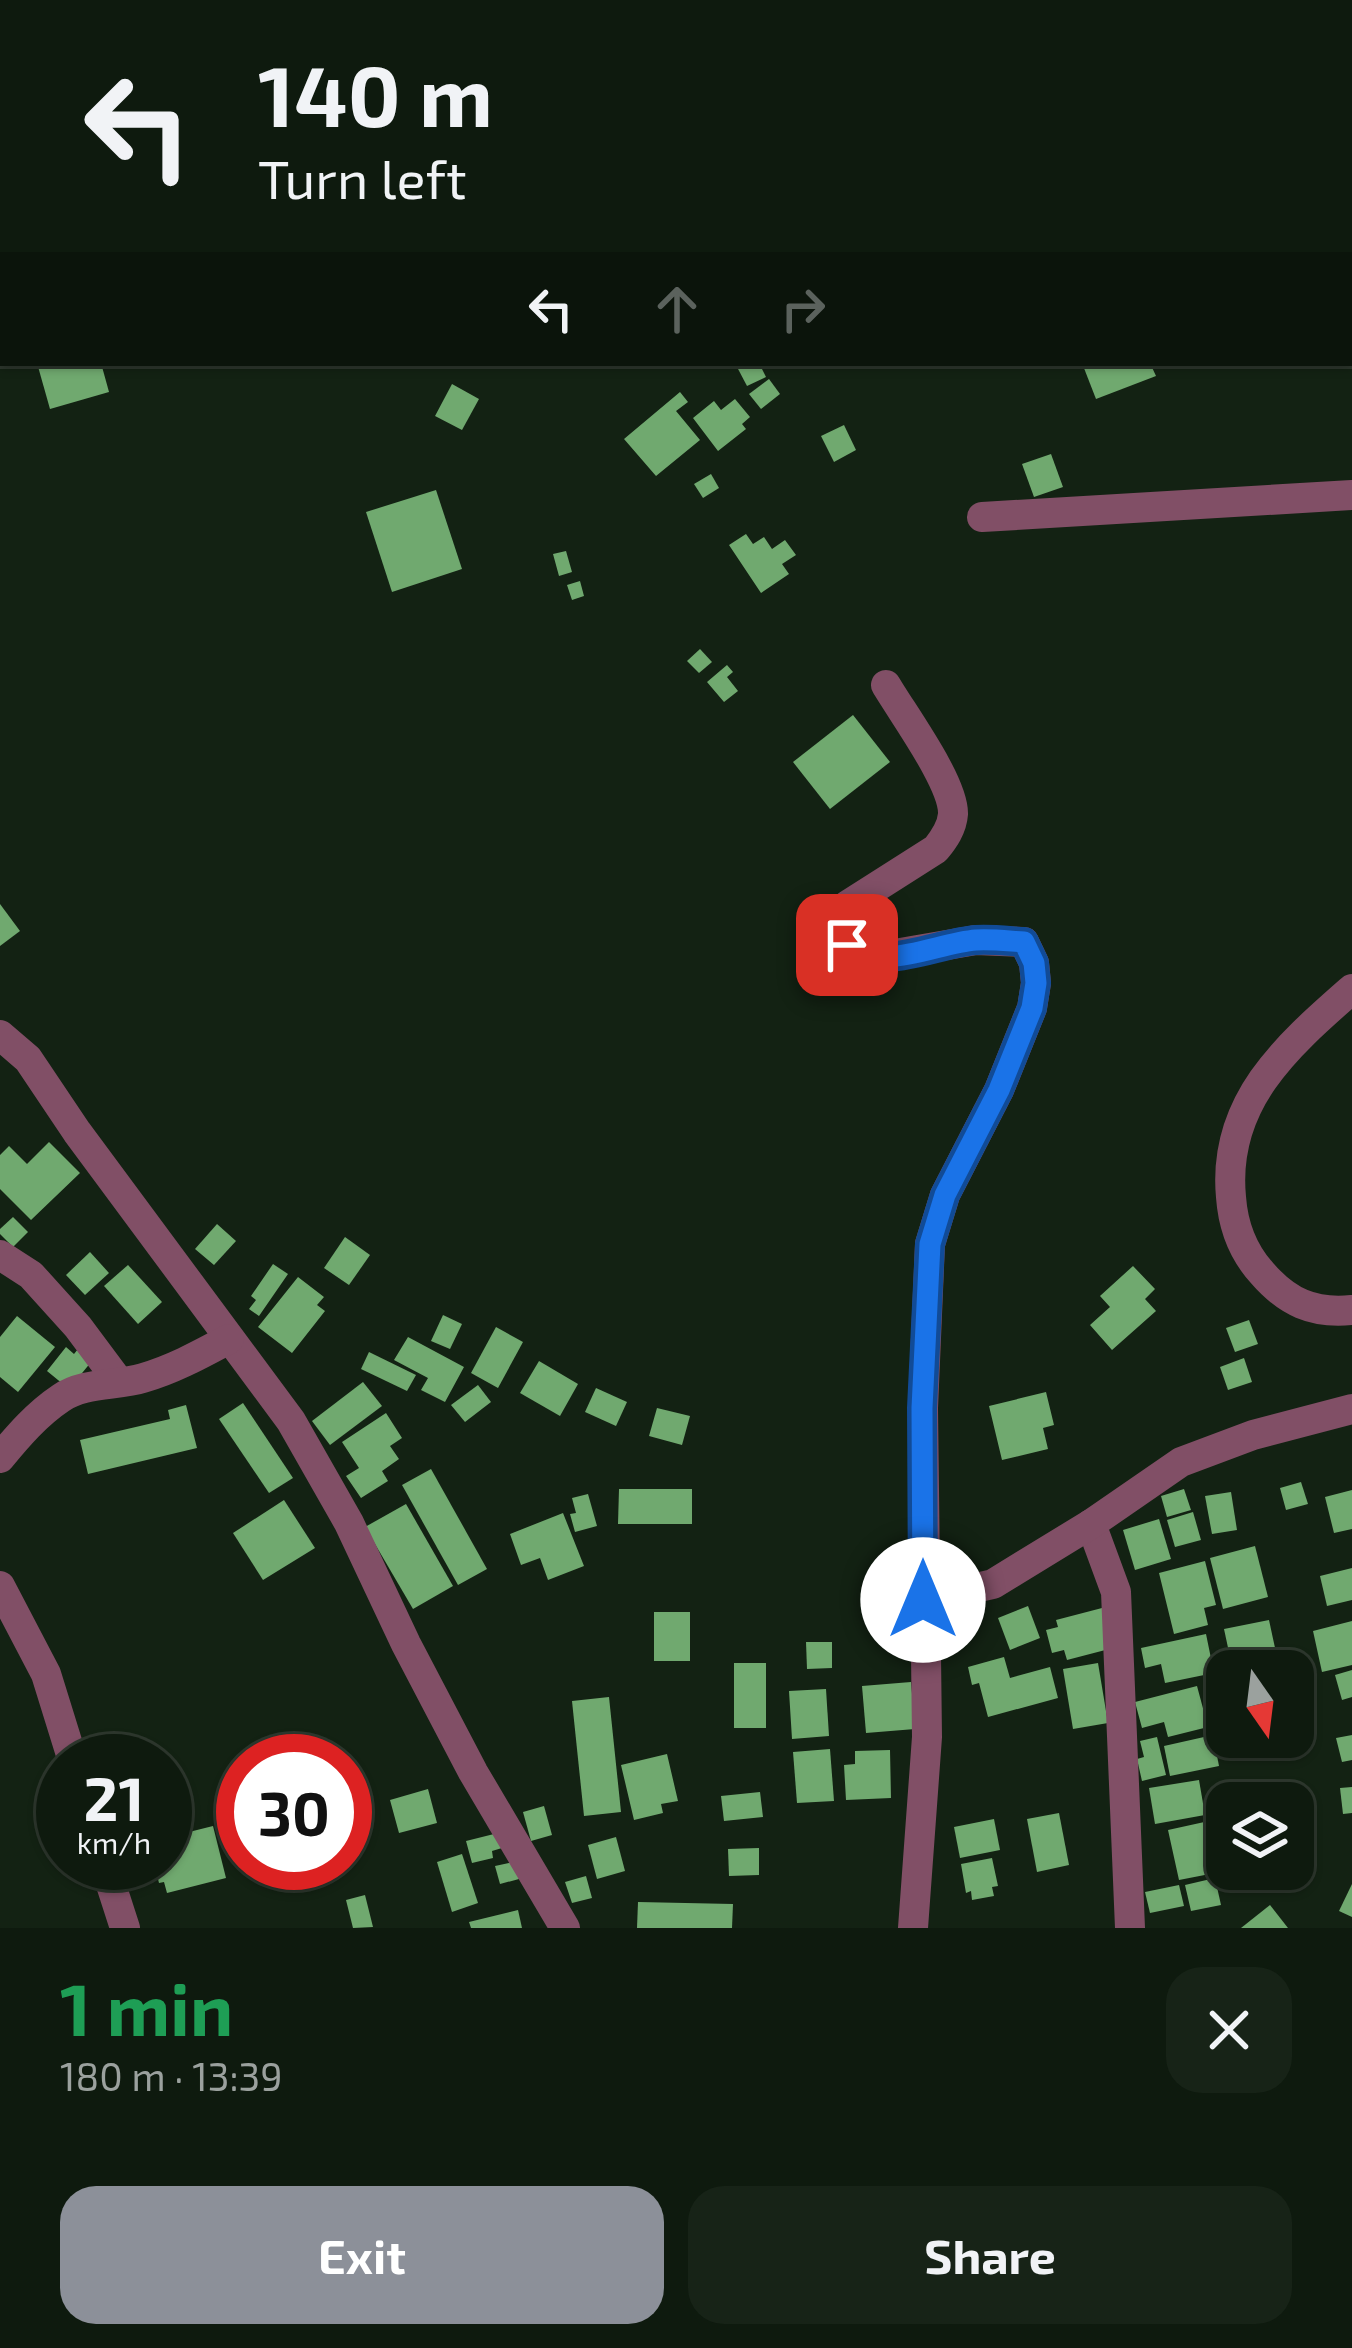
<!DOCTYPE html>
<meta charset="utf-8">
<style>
:root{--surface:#0e1a0e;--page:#172317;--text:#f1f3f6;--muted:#9ba19e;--line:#2e382e;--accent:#8c9099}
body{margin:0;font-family:"Exo 2",sans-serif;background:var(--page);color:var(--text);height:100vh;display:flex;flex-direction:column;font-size:45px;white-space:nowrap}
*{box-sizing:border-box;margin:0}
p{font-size:39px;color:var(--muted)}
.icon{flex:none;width:66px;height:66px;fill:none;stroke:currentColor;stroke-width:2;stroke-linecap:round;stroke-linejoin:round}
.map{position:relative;height:1928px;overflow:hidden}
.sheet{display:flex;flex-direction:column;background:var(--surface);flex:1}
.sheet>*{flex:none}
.top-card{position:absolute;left:0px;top:0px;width:1353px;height:366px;box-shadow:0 3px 9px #0004,0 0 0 3px var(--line);background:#0e1a0e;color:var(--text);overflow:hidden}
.needle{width:78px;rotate:166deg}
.fabs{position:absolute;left:1206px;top:1650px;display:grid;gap:24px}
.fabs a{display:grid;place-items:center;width:108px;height:108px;border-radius:24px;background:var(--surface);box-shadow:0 3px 9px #0004,0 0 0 3px var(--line);font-size:60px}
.speed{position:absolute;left:36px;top:1734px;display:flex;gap:24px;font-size:60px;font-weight:700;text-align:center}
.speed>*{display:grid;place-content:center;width:156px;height:156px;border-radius:50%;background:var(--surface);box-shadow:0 3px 9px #0004,0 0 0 3px var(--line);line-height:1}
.speed small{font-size:30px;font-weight:400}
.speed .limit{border:18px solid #d22;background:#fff;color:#111}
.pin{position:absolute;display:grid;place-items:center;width:102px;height:102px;color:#fff;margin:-51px;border-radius:24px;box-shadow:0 6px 18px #0006}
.me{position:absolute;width:132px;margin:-66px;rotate:0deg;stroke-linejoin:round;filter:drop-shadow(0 0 9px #0008)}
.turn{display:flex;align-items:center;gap:42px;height:252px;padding:0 60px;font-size:54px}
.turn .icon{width:156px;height:156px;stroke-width:2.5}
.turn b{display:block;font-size:84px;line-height:102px}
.lanes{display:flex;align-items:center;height:114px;padding:0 60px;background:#0003;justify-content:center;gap:60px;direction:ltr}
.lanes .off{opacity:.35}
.round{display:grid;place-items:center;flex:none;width:126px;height:126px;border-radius:36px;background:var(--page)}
.head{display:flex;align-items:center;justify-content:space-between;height:204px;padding:0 60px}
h1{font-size:72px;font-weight:700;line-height:90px;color:#1e9e55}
.button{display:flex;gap:24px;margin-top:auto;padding:24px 60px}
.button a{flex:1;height:138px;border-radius:36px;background:var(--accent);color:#fff;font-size:48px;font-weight:700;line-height:138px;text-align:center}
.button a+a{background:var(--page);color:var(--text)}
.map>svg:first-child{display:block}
.building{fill:#70a96f}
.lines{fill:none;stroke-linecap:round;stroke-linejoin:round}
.minor{stroke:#814f66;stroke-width:30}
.route-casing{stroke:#114b97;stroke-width:30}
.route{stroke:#1a73e8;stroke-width:21}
</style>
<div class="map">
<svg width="1352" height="1928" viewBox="0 0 1352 1928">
<rect width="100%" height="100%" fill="#132213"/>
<!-- building -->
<g class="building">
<polygon points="37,363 101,363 109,392 50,409"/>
<polygon points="744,363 759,363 766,377 747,386 737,367"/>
<polygon points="1082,363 1150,363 1156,376 1096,399"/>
<polygon points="769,379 780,394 761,409 749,394"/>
<polygon points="452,384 479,399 462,430 435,416"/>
<polygon points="680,392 688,402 676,411 700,440 656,476 624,439"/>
<polygon points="735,399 750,417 742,424 746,429 718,451 693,418 714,401 721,410"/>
<polygon points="844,425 856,450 834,462 821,436"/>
<polygon points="1051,454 1063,487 1034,497 1022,464"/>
<polygon points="711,474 719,488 703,498 694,484"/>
<polygon points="436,490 462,569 392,592 366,512"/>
<polygon points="746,534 753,544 764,537 772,549 785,540 796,555 782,564 789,574 761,593 729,545"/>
<polygon points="566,551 572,572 559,576 553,554"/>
<polygon points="580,581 584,596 572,600 567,585"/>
<polygon points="700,649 712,662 699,673 687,661"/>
<polygon points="727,665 733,672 727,677 738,691 724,702 707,682"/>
<polygon points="853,715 890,762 830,809 793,762"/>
<polygon points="0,904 20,931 0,946"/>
<polygon points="49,1142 80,1173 31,1220 0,1189 0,1155 9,1146 27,1164"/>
<polygon points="13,1217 28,1232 13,1247 0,1234 0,1229"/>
<polygon points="217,1224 236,1241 214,1265 195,1249"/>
<polygon points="345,1237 370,1255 349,1285 324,1268"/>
<polygon points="90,1252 109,1273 85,1295 66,1275"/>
<polygon points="273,1264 288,1274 259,1316 249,1309 256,1300 251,1296"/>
<polygon points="128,1265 162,1302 138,1324 104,1286"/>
<polygon points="1133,1266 1155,1289 1145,1299 1156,1311 1112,1350 1090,1325 1110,1307 1100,1296"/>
<polygon points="298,1277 324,1297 317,1305 325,1311 292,1353 258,1327"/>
<polygon points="443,1315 462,1324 450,1349 431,1341"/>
<polygon points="17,1316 55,1347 18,1392 0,1377 0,1337"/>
<polygon points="1249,1320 1258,1344 1235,1352 1226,1328"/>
<polygon points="496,1327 523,1342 498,1388 471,1373"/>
<polygon points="408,1337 464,1367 445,1402 421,1390 428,1378 394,1360"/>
<polygon points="82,1344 96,1356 69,1389 47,1371 66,1347 74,1354"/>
<polygon points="369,1352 416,1375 407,1391 361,1369"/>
<polygon points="1244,1358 1252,1382 1228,1390 1220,1367"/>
<polygon points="539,1361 578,1384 560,1416 520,1393"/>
<polygon points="363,1382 382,1406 330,1445 312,1421"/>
<polygon points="478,1385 491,1402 465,1422 451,1405"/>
<polygon points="596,1388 627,1402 616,1426 585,1412"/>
<polygon points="1046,1392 1054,1425 1043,1428 1048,1449 1002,1460 989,1406"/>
<polygon points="243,1403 293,1478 269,1493 219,1419"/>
<polygon points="186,1405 197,1448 88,1474 80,1440 170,1419 168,1410"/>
<polygon points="657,1408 690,1416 682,1445 649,1436"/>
<polygon points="386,1413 402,1438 390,1446 399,1459 382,1471 388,1481 361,1498 346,1476 359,1468 342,1442"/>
<polygon points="431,1469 487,1569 458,1585 402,1485"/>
<polygon points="1301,1482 1308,1504 1286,1510 1280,1488"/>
<polygon points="619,1489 692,1489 692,1524 618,1524"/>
<polygon points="1184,1489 1191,1510 1167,1517 1161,1496"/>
<polygon points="1352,1490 1352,1529 1334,1533 1325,1497"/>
<polygon points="1231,1492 1237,1530 1212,1534 1205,1496"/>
<polygon points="588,1494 597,1526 575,1532 570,1514 576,1513 572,1498"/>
<polygon points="284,1500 315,1548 263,1580 233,1533"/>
<polygon points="406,1504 453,1586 413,1609 365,1527"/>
<polygon points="1193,1512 1201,1540 1175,1547 1167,1520"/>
<polygon points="563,1513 584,1566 548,1580 540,1558 521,1565 510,1534"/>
<polygon points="1159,1519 1171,1559 1135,1570 1123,1530"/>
<polygon points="1255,1546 1268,1597 1223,1609 1210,1558"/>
<polygon points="1205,1561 1216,1605 1204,1608 1208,1625 1174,1634 1159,1573"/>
<polygon points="1352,1568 1352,1600 1327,1606 1320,1576"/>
<polygon points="1028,1606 1040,1638 1010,1650 998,1618"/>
<polygon points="1102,1608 1113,1648 1067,1660 1064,1650 1052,1653 1046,1630 1058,1627 1056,1620"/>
<rect x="654" y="1612" width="36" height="49"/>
<polygon points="1269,1620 1280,1671 1233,1671 1224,1629"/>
<polygon points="1352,1621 1352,1665 1322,1672 1313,1631"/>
<polygon points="1206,1634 1214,1673 1165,1683 1161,1664 1145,1668 1141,1648"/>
<polygon points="806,1642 832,1642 832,1668 807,1669"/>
<polygon points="1004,1657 1010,1678 1050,1667 1058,1698 988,1717 979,1683 972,1685 968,1667"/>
<rect x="734" y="1663" width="32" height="65"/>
<polygon points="1098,1663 1108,1723 1073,1729 1063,1669"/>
<polygon points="1352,1670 1352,1697 1342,1700 1335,1675"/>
<polygon points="911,1682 915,1729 866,1733 862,1686"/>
<polygon points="1197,1686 1208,1727 1168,1737 1164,1722 1142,1728 1135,1702"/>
<polygon points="826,1689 829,1736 792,1739 789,1691"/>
<polygon points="609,1697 621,1812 584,1816 572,1701"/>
<polygon points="1213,1735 1219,1766 1170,1776 1164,1746"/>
<polygon points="1352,1735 1352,1760 1342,1762 1336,1738"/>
<polygon points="1157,1737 1166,1775 1142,1781 1137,1759 1144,1757 1140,1741"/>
<polygon points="1243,1737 1289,1737 1291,1746 1246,1753"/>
<polygon points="830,1749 834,1801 797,1803 793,1752"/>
<polygon points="890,1750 891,1798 846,1800 844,1765 855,1764 855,1751"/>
<polygon points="667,1754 678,1801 661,1804 663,1813 634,1820 621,1765"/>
<polygon points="1199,1780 1205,1815 1155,1824 1149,1788"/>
<polygon points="1352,1787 1352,1813 1343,1814 1340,1788"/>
<polygon points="428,1789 437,1823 399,1833 390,1800"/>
<polygon points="760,1792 763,1817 724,1821 721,1796"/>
<polygon points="544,1806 552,1835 531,1841 523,1812"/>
<polygon points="1059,1813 1069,1865 1037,1872 1027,1819"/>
<polygon points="994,1819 1000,1850 960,1858 954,1827"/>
<polygon points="1218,1819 1224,1847 1210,1850 1215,1873 1179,1880 1168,1830"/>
<polygon points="213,1826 226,1878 167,1893 164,1882 159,1883 154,1863 165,1863 165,1838"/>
<polygon points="498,1833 502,1848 492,1851 493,1858 472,1863 466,1841"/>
<polygon points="616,1837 625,1871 597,1879 588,1845"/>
<polygon points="759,1848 759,1875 729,1876 728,1849"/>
<polygon points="462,1854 478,1903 452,1912 437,1862"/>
<polygon points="992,1858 998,1886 992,1887 994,1896 972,1900 971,1891 966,1893 961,1864"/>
<polygon points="514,1862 519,1879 500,1884 495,1866"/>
<polygon points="586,1876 592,1898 572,1903 565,1882"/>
<polygon points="1215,1878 1221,1905 1191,1911 1185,1885"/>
<polygon points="1352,1884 1352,1917 1339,1911"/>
<polygon points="1179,1885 1184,1906 1150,1913 1145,1892"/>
<polygon points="365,1895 373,1927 353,1928 346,1900"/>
<polygon points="638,1902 733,1904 732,1928 637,1928"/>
<polygon points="1270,1905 1288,1928 1241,1928"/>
<polygon points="518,1910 522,1928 471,1928 469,1922"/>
</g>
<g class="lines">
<!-- minor -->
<g class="minor">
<polyline points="982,517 1352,495"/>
<path d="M886,685C903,714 954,783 953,814C952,828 944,839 936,849L848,905L841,926L847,945L858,953L877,957L976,940L1024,942L1034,963L1036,983L1032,1008L999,1090L945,1195L930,1244L923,1408L927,1737L913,1928"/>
<path d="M1352,989C1287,1046 1222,1102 1231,1197C1233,1225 1243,1252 1262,1273C1287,1302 1313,1314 1352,1310"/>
<polyline points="0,1035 28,1059 77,1132 291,1421 349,1523 406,1644 473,1772 565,1928"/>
<polyline points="0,1255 31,1275 78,1327 119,1382"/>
<path d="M0,1458C18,1436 37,1414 61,1398C84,1382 117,1386 143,1378C174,1369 201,1354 229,1339"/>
<polyline points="1091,1524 1116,1592 1130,1928"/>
<polyline points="0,1586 46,1674 73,1761"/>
<polyline points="923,1600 993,1584 1091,1524 1181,1462 1253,1435 1352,1409"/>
<polyline points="104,1863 125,1928"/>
</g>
</g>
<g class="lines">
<!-- route casing -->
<g class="route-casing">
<path id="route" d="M847,945C882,973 936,943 976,940C991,939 1008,941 1024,942L1034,963L1036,983L1032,1008L999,1090L945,1195L930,1244L922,1408L923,1600"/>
</g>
<!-- route -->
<use href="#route" class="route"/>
</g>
</svg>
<div class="fabs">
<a><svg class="needle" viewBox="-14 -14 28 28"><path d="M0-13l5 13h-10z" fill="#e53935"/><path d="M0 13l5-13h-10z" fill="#9ba19e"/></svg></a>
<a><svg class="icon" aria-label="layers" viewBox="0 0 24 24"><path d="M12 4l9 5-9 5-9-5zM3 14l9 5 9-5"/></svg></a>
</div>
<div class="speed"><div>21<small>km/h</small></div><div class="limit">30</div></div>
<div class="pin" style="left:847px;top:945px;background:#d93025"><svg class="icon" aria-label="arrive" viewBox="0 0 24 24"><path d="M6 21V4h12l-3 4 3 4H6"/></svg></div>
<svg class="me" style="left:923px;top:1600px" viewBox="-20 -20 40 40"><circle r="19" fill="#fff"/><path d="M0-13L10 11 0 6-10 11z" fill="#1a73e8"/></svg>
<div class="top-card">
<div class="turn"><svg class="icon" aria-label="left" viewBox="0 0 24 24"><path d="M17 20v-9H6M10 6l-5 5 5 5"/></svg><div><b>140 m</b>Turn left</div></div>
<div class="lanes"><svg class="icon" aria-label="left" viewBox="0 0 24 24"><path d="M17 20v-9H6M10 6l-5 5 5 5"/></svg><svg class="icon off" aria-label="ahead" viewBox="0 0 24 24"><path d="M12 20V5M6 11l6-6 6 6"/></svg><svg class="icon off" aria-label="right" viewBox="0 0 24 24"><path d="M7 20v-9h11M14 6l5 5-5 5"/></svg></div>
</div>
</div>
<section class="sheet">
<div class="head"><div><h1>1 min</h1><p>180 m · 13:39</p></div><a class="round"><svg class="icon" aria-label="close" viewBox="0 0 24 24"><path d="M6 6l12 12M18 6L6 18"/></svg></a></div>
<div class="button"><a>Exit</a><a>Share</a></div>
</section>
